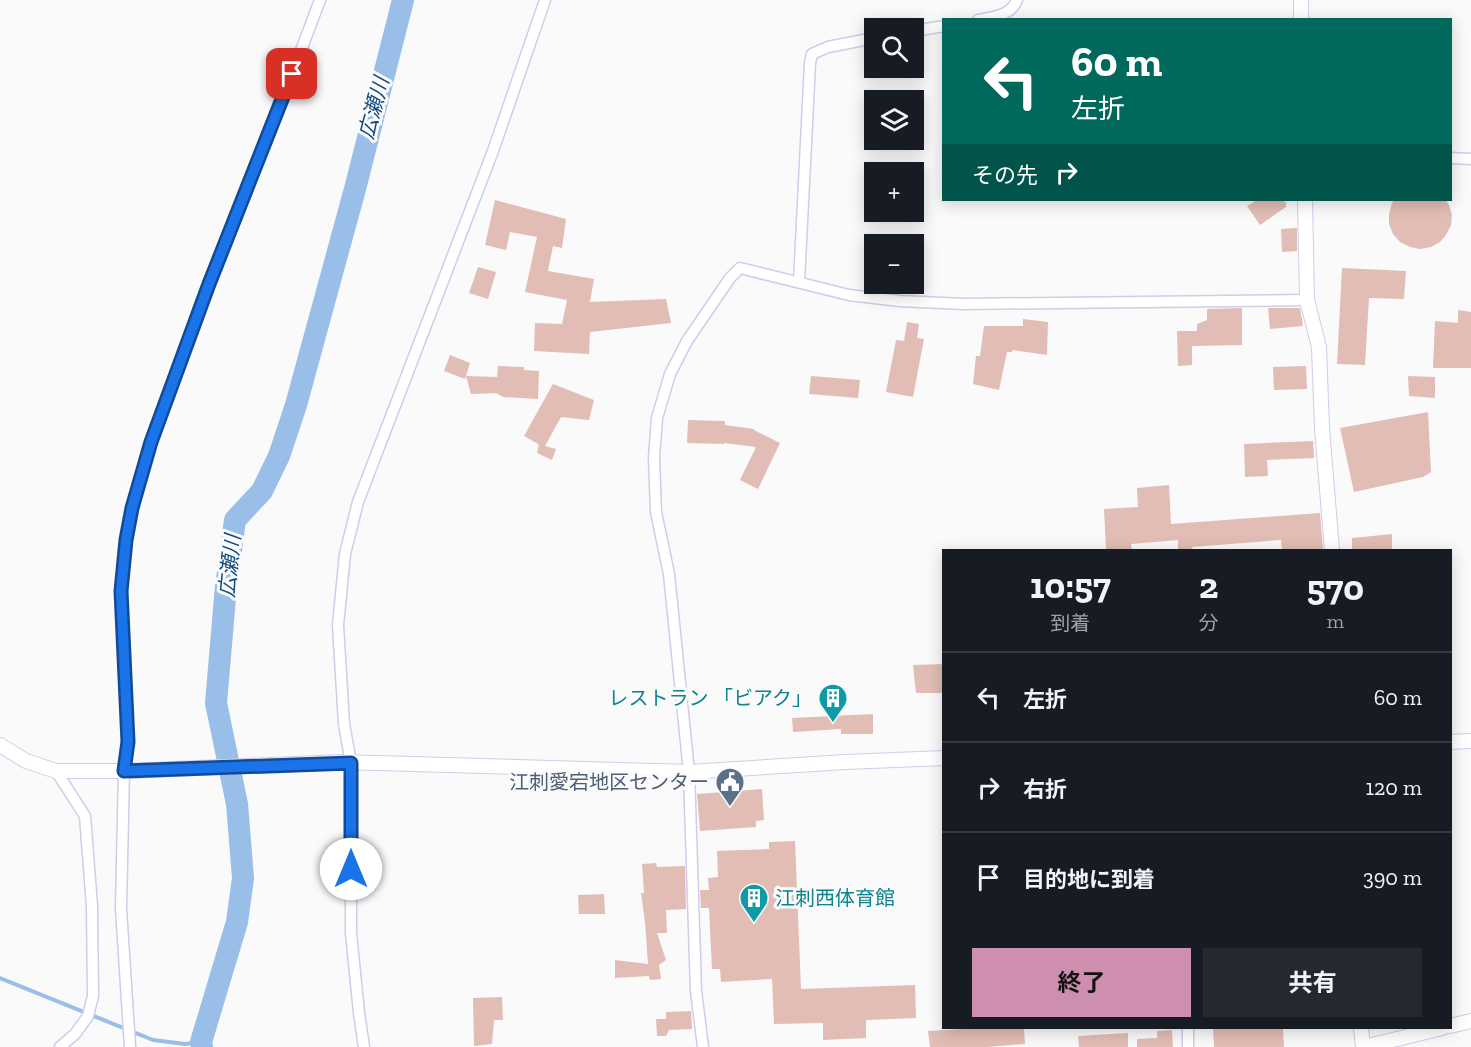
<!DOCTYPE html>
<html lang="ja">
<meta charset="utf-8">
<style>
:root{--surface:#171b24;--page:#242831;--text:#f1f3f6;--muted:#9ea1a6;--line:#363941;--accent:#cd8eb0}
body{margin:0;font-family:"Zilla Slab","Noto Sans JP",serif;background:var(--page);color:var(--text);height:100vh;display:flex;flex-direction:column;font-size:22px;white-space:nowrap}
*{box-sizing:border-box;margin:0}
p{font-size:20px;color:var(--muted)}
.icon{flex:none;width:33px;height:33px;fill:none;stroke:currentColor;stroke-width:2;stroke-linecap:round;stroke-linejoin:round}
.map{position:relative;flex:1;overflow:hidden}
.sheet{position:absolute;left:942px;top:549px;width:510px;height:480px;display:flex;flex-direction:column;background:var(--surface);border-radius:0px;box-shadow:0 3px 15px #0003}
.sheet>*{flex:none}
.guide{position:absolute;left:942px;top:18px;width:510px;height:183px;border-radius:0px;box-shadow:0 3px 15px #0003;background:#00695c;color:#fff;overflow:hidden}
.controls{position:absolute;left:864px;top:18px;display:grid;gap:12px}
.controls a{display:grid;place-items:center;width:60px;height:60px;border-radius:0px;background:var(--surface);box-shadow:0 3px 15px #0003;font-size:30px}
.pin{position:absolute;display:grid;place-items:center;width:51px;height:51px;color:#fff;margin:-26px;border-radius:12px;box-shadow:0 3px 9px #0006}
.me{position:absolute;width:66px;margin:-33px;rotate:0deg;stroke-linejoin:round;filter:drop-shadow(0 0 4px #0008)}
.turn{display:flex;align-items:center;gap:21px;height:126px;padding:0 30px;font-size:27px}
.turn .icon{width:78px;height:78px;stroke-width:2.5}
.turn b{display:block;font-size:42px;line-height:51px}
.then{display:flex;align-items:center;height:57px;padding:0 30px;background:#0003;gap:12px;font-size:22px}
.eta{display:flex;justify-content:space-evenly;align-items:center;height:102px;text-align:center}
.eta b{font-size:36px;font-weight:700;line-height:42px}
.primary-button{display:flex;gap:12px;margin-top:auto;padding:12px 30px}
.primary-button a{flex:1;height:69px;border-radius:0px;background:var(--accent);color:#111;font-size:24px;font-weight:700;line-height:69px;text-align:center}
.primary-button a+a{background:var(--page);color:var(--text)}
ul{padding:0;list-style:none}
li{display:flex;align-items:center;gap:18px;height:90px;padding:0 30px;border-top:2px solid var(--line)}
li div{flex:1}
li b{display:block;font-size:22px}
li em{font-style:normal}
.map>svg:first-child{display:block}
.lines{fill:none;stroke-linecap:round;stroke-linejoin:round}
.stream{stroke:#99bfe8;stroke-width:4}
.river{stroke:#99bfe8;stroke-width:22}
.building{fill:#e1bdb5}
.minor-casing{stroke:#d0cceb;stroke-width:13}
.tertiary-casing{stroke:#d0cceb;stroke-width:16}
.minor{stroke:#fff;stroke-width:10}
.tertiary{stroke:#fff;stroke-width:14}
.route-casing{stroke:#114b97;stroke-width:15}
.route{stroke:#1a73e8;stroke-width:10}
.labels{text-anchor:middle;stroke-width:6;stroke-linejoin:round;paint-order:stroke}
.culture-label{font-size:20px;fill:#0d838f;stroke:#fafafa;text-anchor:end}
.service-label{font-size:20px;fill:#4e5e75;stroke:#fafafa;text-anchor:end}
.water-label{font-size:21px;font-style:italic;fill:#124a7d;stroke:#fafafa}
</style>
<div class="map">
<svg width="1471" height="1047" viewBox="0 0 1471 1047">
<rect width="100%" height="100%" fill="#fafafa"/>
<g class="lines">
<!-- stream -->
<polyline class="stream" points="0,978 153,1040 185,1044 201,1042"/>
<!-- river -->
<polyline class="river" points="202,1047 201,1042 237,922 243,878 237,804 216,703 226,586 235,520 262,491 279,456 296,405 355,189 403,0"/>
</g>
<!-- building -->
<g class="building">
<polygon points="495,200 566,219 562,248 553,246 548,271 594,279 590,302 666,299 671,323 590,332 589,354 534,351 535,323 562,324 567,300 525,292 537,237 510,232 506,250 485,245"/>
<polygon points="1257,200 1283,200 1286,203 1286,207 1260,225 1247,206"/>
<polygon points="1394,200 1446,200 1449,205 1452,215 1451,225 1446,235 1440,242 1431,247 1420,249 1410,247 1400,242 1393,234 1389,224 1389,214 1392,203"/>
<polygon points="1297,228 1297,251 1282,252 1281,229"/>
<polygon points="478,267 496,272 488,299 469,293"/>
<polygon points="1342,268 1406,271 1404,299 1369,298 1365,365 1337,364"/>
<polygon points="1242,308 1242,345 1192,346 1192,365 1178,366 1177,331 1197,331 1197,324 1207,320 1207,309"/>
<polygon points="1268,308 1300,308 1303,326 1270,329"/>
<polygon points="1458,310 1471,312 1471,368 1433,368 1435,321 1458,323"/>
<polygon points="1023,319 1048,322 1047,355 1013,350 1012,352 1007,352 999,390 973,384 976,356 980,356 984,326 1023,326"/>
<polygon points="907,322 919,324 917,338 924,339 913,397 886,392 896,340 904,341"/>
<polygon points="450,355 470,363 466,376 497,377 498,366 524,367 524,370 539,371 538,399 503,397 496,393 471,394 466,376 465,379 444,371"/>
<polygon points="1306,366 1307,389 1274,390 1273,367"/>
<polygon points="811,376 860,380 858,398 809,394"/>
<polygon points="1408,376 1435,377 1435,398 1409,396"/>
<polygon points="553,384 594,400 589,420 561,417 545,446 556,449 552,460 537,453 539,444 540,445 524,436"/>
<polygon points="1428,412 1431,472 1423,477 1354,492 1340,428"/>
<polygon points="688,420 725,421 725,425 754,429 754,430 780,443 758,489 740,480 756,447 724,443 724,444 687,443"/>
<polygon points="1313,441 1314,458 1267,460 1268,476 1245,477 1244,444"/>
<polygon points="1169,485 1171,524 1320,513 1323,550 1282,550 1281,540 1192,547 1193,550 1178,550 1178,540 1131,544 1132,550 1106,550 1104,509 1138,507 1137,488"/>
<polygon points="1392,534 1392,550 1352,550 1352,538"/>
<polygon points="944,664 944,693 916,693 913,665"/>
<polygon points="873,714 873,734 841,734 841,729 793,732 792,718"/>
<polygon points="762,789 764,820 756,821 756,827 700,831 697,794"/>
<polygon points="795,841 801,989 915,985 916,1018 866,1020 866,1038 823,1040 823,1023 774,1024 772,979 721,982 720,969 712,969 709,908 701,908 700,890 709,890 708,878 718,877 717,851 769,849 769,842"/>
<polygon points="656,863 657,867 685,866 686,909 666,910 667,933 657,933 666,960 659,965 661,979 650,980 649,976 615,978 615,960 648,964 645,922 641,893 644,893 642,864"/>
<polygon points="604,894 605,914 579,914 578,895"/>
<polygon points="502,997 503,1020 494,1020 492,1044 474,1046 473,998"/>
<polygon points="691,1011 692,1029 669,1030 666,1036 657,1036 656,1019 666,1019 666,1012"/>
<polygon points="985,1028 985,1029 1024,1028 1025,1044 987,1047 930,1047 928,1031"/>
<polygon points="1213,1028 1283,1028 1284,1047 1214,1047"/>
<polygon points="1172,1030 1173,1047 1137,1047 1137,1039 1157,1038 1157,1031"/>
<polygon points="1128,1033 1128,1047 1079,1047 1078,1036"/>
</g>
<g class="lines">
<!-- minor casing -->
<g class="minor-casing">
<g id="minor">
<path d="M978,20C993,17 1011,16 1017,0"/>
<polyline points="914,31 944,26"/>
<polyline points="1450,158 1471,159"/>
<polyline points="799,282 810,63 812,54 828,47 874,38"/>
<polyline points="56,771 85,816 92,906 93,996 88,1016 75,1034 60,1047"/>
<polyline points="1188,1028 1188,1047"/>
<polyline points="130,1047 121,908 124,771 128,742 121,591 126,540 132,508 151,442 209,284 285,93 320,0"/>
<polyline points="364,1047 359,1013 351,933 351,763 344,724 338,625 345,554 358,502 493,151 545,0"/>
<polyline points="703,1047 696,991 689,772 669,574 656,512 654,458 657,418 670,374 687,341 730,278 740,268 849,295 900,301 963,304 1307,300"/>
</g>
</g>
<!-- tertiary casing -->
<g class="tertiary-casing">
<g id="tertiary">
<polyline points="1301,0 1301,20"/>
<polyline points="1305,200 1307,300 1319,347 1322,428 1332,550"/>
<polyline points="1450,742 1471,741"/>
<polyline points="0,745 26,761 56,771 128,771 341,762 689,772 846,762 944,758"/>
<polyline points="1450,1026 1471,1021"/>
<polyline points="1361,1028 1363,1047"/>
<polyline points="1364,1047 1442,1028"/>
</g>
</g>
<!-- minor -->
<use href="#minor" class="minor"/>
<!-- tertiary -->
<use href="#tertiary" class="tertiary"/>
</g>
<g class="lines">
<!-- route casing -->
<g class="route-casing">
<polyline id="route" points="292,74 209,284 151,442 132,508 126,540 121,591 128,742 124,771 351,763 351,869"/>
</g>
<!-- route -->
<use href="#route" class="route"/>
</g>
<!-- icons -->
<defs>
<g id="building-pin" transform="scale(1.5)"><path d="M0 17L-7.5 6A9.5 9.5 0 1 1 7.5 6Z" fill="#0f9aa8" stroke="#fafafa"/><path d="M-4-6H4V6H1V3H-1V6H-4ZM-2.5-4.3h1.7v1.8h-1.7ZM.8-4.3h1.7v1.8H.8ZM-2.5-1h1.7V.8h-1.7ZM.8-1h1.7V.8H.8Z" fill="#fff"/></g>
<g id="civic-pin" transform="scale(1.5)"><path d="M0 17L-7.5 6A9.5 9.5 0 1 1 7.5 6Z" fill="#5c6f8a" stroke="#fafafa"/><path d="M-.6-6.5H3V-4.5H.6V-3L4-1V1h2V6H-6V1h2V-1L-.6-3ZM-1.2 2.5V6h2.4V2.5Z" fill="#fff"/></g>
</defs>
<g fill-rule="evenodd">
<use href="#building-pin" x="833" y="698"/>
<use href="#civic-pin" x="730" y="782"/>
<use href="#building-pin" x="754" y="898"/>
</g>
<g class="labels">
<!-- culture labels -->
<g class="culture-label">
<text x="812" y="705">レストラン 「ビアク」</text>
<text x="775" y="905" text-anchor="start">江刺西体育館</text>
</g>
<!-- service labels -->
<g class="service-label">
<text x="709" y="789">江刺愛宕地区センター</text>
</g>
<!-- water labels -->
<g class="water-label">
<text transform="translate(374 108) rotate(-75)" y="7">広瀬川</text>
<text transform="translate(230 566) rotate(-84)" y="7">広瀬川</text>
</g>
</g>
</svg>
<div class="controls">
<a><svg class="icon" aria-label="search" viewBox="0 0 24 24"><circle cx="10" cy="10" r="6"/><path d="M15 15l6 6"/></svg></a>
<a><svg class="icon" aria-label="layers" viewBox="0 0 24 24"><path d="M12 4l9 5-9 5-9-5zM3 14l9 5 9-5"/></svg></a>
<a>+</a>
<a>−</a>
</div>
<div class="pin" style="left:292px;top:74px;background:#d93025"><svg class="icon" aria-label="arrive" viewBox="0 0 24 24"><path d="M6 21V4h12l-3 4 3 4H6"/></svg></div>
<svg class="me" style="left:351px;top:869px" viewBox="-20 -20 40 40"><circle r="19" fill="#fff"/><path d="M0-13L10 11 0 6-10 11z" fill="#1a73e8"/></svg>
<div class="guide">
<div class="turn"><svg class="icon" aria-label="left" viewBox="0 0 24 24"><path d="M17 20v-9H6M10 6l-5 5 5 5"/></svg><div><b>60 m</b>左折</div></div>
<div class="then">その先<svg class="icon" aria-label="right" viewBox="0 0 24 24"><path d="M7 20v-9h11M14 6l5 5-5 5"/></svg></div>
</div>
<section class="sheet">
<div class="eta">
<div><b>10:57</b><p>到着</p></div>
<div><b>2</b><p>分</p></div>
<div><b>570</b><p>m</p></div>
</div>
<ul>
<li><svg class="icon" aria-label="left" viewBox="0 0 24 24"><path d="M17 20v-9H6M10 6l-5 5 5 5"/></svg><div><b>左折</b></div><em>60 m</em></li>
<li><svg class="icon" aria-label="right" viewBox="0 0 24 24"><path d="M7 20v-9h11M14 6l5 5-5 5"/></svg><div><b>右折</b></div><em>120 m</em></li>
<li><svg class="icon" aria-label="arrive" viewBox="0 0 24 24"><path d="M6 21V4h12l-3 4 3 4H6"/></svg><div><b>目的地に到着</b></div><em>390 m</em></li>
</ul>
<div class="primary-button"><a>終了</a><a>共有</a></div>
</section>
</div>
